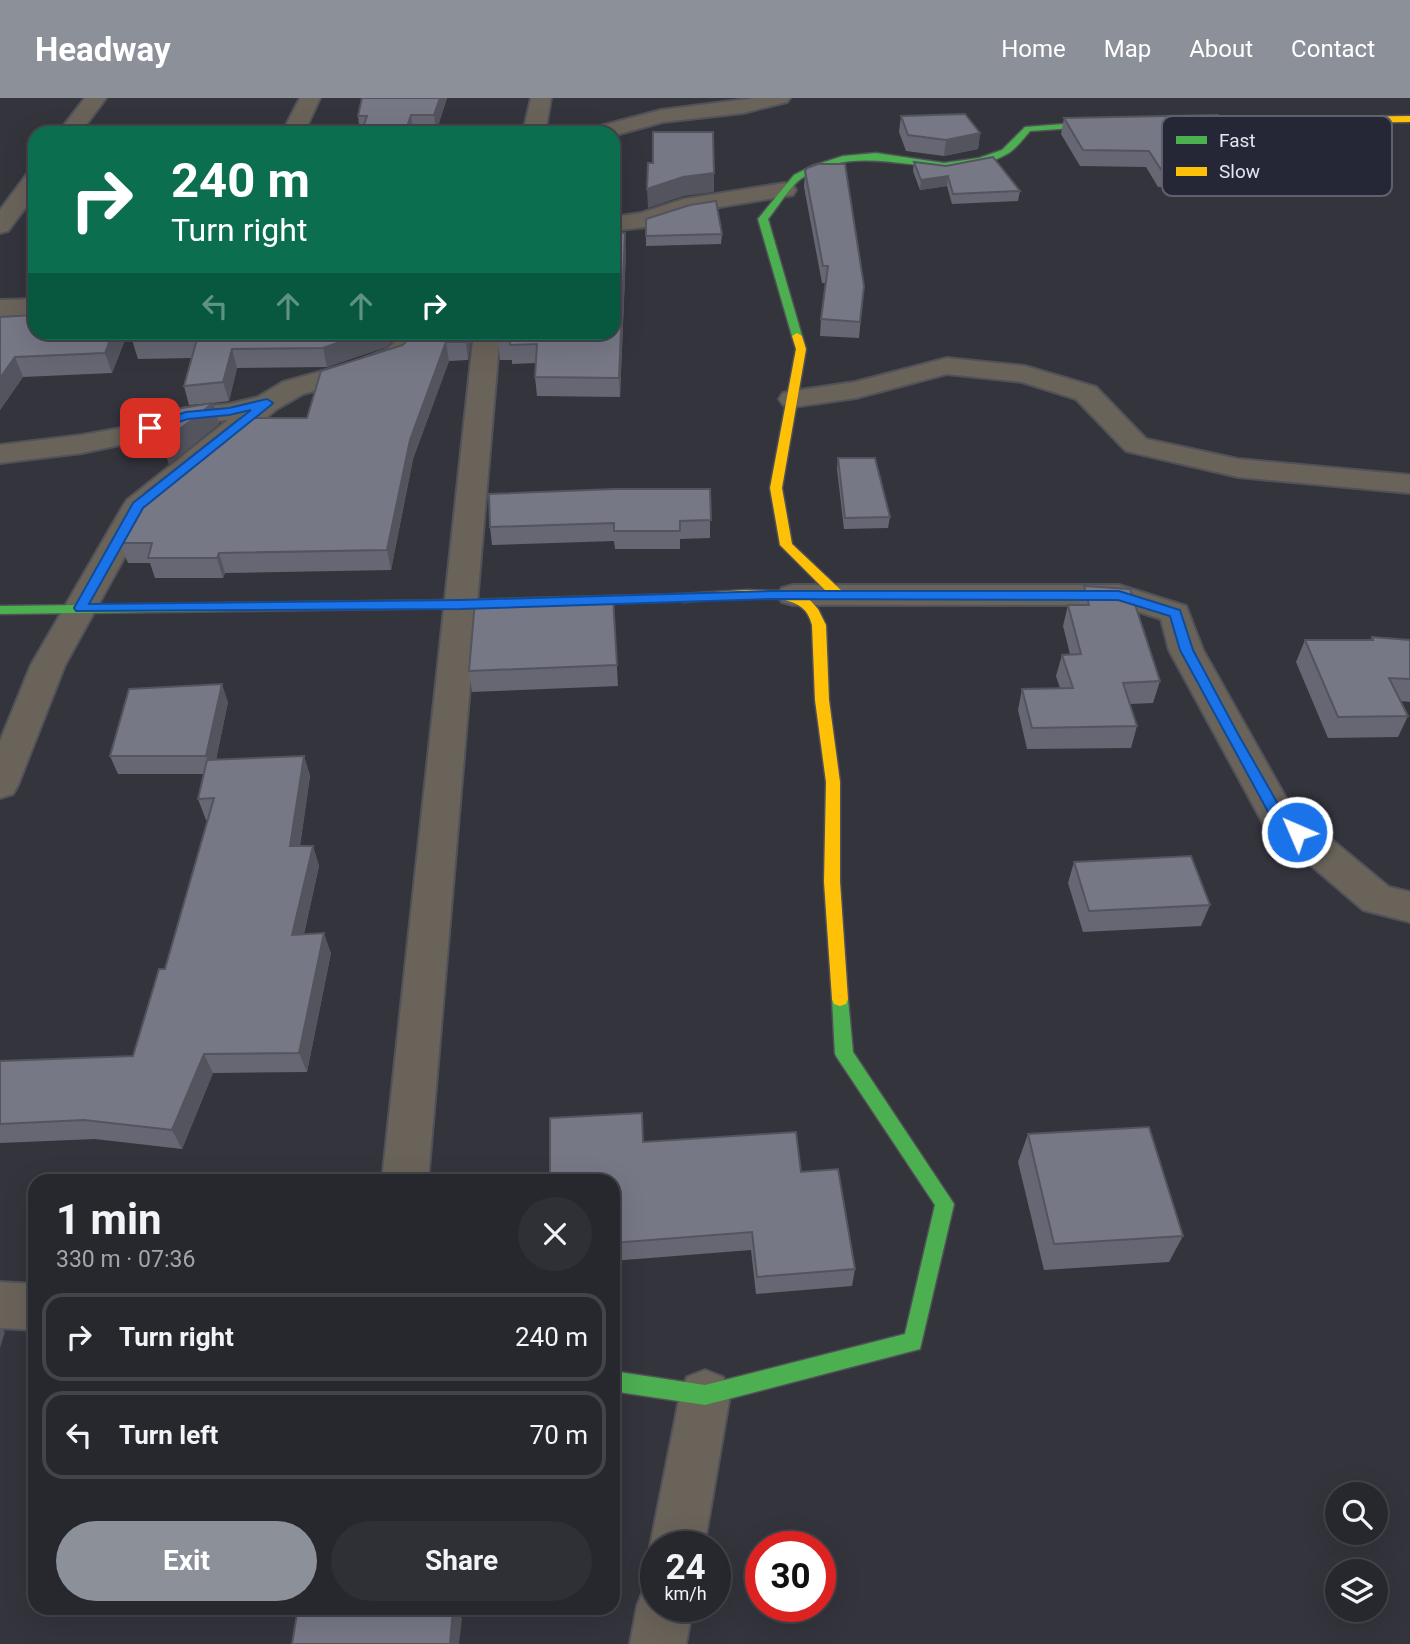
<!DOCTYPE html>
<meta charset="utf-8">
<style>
:root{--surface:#27272e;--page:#2f2f36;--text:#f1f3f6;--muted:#a4a5aa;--line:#43444a;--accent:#8c9099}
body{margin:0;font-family:Roboto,sans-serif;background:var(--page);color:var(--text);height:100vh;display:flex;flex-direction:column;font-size:26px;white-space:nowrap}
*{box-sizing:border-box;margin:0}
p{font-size:23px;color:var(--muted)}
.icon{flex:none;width:38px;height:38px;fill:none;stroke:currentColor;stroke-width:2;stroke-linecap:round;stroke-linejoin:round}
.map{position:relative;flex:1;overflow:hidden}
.sheet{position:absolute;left:28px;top:1076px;width:592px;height:441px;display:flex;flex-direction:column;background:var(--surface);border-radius:21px;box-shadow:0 7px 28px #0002,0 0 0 2px var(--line)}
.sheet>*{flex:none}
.guide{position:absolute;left:28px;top:28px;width:592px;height:214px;border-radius:21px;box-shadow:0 7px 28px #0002,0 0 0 2px var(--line);background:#0b6e4f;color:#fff;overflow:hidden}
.fabs{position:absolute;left:1325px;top:1384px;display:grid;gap:14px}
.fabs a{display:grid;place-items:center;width:63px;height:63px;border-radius:50%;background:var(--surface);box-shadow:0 7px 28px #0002,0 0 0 2px var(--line);font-size:35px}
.speed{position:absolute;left:640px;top:1433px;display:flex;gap:14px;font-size:35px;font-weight:700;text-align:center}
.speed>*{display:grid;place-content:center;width:91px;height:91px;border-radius:50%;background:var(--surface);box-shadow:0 7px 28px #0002,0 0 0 2px var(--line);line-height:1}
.speed small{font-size:18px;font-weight:400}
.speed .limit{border:10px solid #d22;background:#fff;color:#111}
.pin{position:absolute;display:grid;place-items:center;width:60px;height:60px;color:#fff;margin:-30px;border-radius:14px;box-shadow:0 4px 10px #0006}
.me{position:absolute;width:77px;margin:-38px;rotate:315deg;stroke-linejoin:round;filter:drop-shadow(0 0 5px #0008)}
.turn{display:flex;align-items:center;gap:24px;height:147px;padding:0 28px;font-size:32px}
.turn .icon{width:91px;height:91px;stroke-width:2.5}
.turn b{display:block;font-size:49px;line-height:60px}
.lanes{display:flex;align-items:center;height:66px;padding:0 28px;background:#0003;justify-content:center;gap:35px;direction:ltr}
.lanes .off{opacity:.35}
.round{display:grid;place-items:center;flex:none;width:74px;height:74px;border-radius:37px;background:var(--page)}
.overview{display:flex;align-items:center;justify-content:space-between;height:119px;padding:0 28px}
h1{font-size:42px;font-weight:700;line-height:52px}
.action{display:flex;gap:14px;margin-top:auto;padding:14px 28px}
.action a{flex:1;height:80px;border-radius:42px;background:var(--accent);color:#fff;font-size:28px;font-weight:700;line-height:80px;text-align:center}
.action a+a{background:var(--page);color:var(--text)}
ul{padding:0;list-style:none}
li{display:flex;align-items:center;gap:21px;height:88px;margin:0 14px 10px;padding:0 14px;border:4px solid var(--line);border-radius:21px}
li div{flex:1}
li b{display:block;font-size:26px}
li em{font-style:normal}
header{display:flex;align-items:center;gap:42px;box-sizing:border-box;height:98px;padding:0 35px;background:var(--accent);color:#fff}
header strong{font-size:33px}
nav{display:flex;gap:38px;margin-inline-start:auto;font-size:24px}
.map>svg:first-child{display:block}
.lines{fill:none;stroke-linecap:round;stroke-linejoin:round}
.street-casing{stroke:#515159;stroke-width:4}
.fast-casing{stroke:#515159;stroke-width:3}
.slow-casing{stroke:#515159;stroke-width:3}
.street{fill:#6a635a;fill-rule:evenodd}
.fast{fill:#4caf50;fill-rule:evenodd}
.slow{fill:#ffc107;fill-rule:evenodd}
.wall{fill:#666773}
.shaded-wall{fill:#53545e}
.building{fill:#777886;stroke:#53545e;stroke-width:2}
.route{fill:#1a73e8;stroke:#114b97;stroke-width:2}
.key{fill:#262736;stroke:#5f606e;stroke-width:2}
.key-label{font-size:19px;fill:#e4e5ef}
</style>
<header>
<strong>Headway</strong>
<nav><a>Home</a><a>Map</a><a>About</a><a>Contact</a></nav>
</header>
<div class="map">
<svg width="1410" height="1546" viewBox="0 0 1410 1546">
<rect width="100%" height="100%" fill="#34343d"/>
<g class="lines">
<!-- street casing -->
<g class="street-casing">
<g id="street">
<polygon points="85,0 106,0 80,35 58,35"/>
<polygon points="300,0 320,0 304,35 282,35"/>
<polygon points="531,0 551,0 545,35 523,35"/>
<polygon points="755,0 790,0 787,4 743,15 663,24 612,38 612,35 590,35 593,30 661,12"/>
<polygon points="35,74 35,97 8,133 0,135 0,112 27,76"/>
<polygon points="785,85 793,87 796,92 793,97 689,114 645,129 612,133 612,119 641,115 684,101"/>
<polygon points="35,201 35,217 0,218 0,202"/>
<polygon points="406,234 435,234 405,263 369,277 303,296 277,311 150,413 65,567 18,687 13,696 0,700 0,643 31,567 123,408 127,402 228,322 190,326 143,342 82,355 0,365 0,347 82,337 127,329 186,310 229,306 258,299 283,284 351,265 387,251"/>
<polygon points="474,234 500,234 428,1083 382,1083"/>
<polygon points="947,260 1025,268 1096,289 1146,341 1238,361 1410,377 1410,395 1238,379 1126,353 1076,301 1022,284 947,276 856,300 793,309 783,307 779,301 783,295 793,293 855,284"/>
<polygon points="793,487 1119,487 1186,508 1203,552 1290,707 1389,789 1410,794 1410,824 1363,812 1264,727 1169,552 1161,521 1117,507 793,507 782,504 777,497 782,490"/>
<polygon points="0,1184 35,1186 35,1232 0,1230"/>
<polygon points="705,1272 723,1279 730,1297 704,1449 656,1449 656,1464 650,1449 680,1297 687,1279"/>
<polygon points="656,1484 656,1508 693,1508 686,1546 630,1546 637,1508 645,1488"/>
</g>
</g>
<!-- fast casing -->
<g class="fast-casing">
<g id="fast">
<path d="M1115,22L1118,23V27L1030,33C1024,40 1016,51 1007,56C943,93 868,36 802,80C789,89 778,109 768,121L802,238L797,241L792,238L758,121L794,77L812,68L843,58L876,55L944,65L979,60L1002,52L1025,29Z"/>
<polygon points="683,496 688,497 688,503 461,510 0,516 0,508 461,502"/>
<polygon points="840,894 846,896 848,901 853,954 954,1106 920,1251 705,1307 612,1293 612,1273 705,1287 905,1236 935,1107 838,961 835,956 832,901 834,896"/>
</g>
</g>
<!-- slow casing -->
<g class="slow-casing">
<g id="slow">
<polygon points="1410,18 1410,24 1172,27 1168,24 1172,21"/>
<polygon points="797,235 802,238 806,251 782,390 792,446 844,495 844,501 834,501 780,447 770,390 796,251 792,238"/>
<path d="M746,492L779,493L809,501L818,511L826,527L829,602L840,684V784L848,901L846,906L840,908L834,906L832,901L824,784L826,684L815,602L812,527C810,520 807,513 801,509C778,491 712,503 683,504L676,500L683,496Z"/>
</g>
</g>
<!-- street -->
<use href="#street" class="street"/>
<!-- fast -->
<use href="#fast" class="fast"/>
<!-- slow -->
<use href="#slow" class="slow"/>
</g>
<!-- wall -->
<g class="wall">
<polygon points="447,0 436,34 360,35 358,18"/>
<polygon points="901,18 980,35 978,51 944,58 906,53 899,34"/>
<polygon points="1064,20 1258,70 1253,86 1158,89 1146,69 1080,68 1061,36"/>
<polygon points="914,64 1020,93 1018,103 952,106 947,88 920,92 913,73"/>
<polygon points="805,73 864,188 859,240 820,238 821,221 826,185 822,185 804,89"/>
<polygon points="722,136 721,146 646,148 646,138"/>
<polygon points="626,153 620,299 537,298 535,279 536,265 512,266 512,262 500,262 498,243"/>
<polygon points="0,219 35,234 128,234 112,275 23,279 0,312"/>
<polygon points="136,234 402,234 386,249 327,269 237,270 229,303 213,305 219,326 169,366 162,345 170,332 213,305 189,307 184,288 192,260 138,261 132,242"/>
<polygon points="415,234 472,234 468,262 449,263 413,361 391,472 225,475 223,480 155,480 150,465 128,465 120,445 307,320 403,247"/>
<polygon points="838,360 890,419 888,430 844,431 837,371"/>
<polygon points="710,391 710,440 680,441 680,451 615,451 614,443 492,447 490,429"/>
<polygon points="1084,488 1160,583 1153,605 1130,606 1137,628 1131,650 1027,651 1018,612 1022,591 1060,590 1056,578 1062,557 1070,556 1063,528 1068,507 1079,507"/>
<polygon points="613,499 618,588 472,594 469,573 546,504"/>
<polygon points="1372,539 1410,542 1410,604 1401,603 1408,618 1398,639 1328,640 1296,564 1305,542 1370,542"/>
<polygon points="228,604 216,662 304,658 310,678 300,748 313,748 319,768 304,836 331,855 307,974 213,975 182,1051 95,1041 0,1045 0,963 133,958 165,871 208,722 206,722 198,701 204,676 118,676 110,658"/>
<polygon points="1074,764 1210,807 1201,828 1083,834 1068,785"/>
<polygon points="1028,1036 1183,1138 1169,1164 1044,1172 1018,1064"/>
<polygon points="643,1044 801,1074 855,1171 852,1188 756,1196 751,1152 612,1163 612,1083"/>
</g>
<!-- shaded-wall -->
<g class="shaded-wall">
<polygon points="440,0 447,0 436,34 434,17"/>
<polygon points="411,17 413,35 405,35"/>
<polygon points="980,35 978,51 944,58 946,42"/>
<polygon points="714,75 714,94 684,98 648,110 647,91 683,79"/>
<polygon points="948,78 947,88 920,92 921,82"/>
<polygon points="625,135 626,153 620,299 619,280"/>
<polygon points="113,234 128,235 112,275 105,255"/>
<polygon points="369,234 402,234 386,249 327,269 323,250"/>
<polygon points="467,234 472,234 468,262 466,244"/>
<polygon points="446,244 449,263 413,361 391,472 387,452 410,342"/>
<polygon points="232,251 237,270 229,303 223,284"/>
<polygon points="15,259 23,279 0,312 0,280"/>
<polygon points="213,305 219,326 169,366 162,345"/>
<polygon points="219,455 225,475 223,480 217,460"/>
<polygon points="222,586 228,604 213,676 206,658"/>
<polygon points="304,658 310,678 297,769 290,748"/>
<polygon points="313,748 319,768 299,857 292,837"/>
<polygon points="324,835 331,855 307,974 299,955"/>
<polygon points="204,956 213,975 182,1051 172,1032"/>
<polygon points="0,1229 5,1234 0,1250"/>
<polygon points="453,1510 456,1510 462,1521 459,1546 450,1546"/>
</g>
<!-- building -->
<g class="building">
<polygon points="362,0 440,0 434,17 411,17 405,35 361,35 367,18 358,18"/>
<polygon points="965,16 980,35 946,42 908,37 901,18"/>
<polygon points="1218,17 1258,70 1162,73 1149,53 1083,52 1064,20"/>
<polygon points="653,34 713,34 714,75 683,79 647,91 648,65 653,65"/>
<polygon points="993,59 1020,93 953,96 948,78 921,82 914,64 946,68"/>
<polygon points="818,66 845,66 864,188 860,224 821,221 828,168 823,168 805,73 807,70"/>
<polygon points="716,103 722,136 646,138 646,121 690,107"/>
<polygon points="612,135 625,135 619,280 535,279 537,246 510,247 510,243 498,243 499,234 612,234"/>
<polygon points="35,217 35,234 113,234 105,255 15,259 0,280 0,219"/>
<polygon points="136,234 369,234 323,250 232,251 223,284 184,288 197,241 132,242"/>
<polygon points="415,234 467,234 466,244 446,244 410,342 387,452 219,455 217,460 148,460 152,445 120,445 145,395 240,320 307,320 321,273 403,247"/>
<polygon points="213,305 162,345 167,332 170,332 176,311"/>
<polygon points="838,360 875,360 890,419 845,420"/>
<polygon points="614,391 710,391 711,422 680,423 680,433 614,433 614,425 490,429 489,396"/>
<polygon points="1084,488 1130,491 1160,583 1123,585 1137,628 1032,630 1022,591 1073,590 1062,557 1081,556 1068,507 1089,507"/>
<polygon points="613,499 617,567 469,573 475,503 546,500 546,504"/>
<polygon points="1372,539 1410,542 1410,581 1389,580 1408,618 1338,619 1305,542 1373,542"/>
<polygon points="222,586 206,658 110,658 129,591"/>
<polygon points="304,658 290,748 313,748 292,837 324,835 299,955 204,956 172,1032 84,1022 0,1026 0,963 133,958 159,871 165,871 214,700 198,701 207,662"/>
<polygon points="1191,758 1210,807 1089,813 1074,764"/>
<polygon points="642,1015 643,1044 796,1034 801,1074 838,1071 855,1171 757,1179 752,1134 612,1145 612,1083 550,1083 550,1020"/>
<polygon points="1149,1029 1183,1138 1054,1146 1028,1036"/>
<polygon points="298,1510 453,1510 450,1546 292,1546"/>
</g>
<!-- route -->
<polygon class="route" points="267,301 273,305 271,307 143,410 89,506 461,502 772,493 1119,493 1180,512 1193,552 1238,636 1282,713 1305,734 1303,738 1292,738 1272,721 1180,552 1170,518 1118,502 772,501 461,511 76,513 74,510 133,405 251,312 229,317 188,321 150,333 145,330 146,327 186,314 229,310"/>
<!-- legend -->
<rect x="1162" y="18" width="230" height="80" rx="10" class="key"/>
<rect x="1176" y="38" width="31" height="8" fill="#4caf50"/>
<rect x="1176" y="69" width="31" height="9" fill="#ffc107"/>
<g class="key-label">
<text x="1219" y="49">Fast</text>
<text x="1219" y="80">Slow</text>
</g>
</svg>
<div class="fabs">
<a><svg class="icon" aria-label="search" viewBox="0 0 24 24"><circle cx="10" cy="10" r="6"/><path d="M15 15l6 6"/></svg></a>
<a><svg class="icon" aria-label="layers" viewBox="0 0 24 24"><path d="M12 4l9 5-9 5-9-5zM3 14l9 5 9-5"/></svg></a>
</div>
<div class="speed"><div>24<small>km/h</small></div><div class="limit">30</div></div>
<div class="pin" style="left:150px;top:330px;background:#d93025"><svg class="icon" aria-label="arrive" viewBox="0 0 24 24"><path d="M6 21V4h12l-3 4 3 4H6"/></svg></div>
<svg class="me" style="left:1297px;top:734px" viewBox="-20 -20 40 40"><circle r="17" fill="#1a73e8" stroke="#fff" stroke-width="3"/><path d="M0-11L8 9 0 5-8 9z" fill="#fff"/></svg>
<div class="guide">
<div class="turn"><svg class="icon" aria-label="right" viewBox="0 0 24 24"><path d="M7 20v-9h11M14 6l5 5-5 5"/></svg><div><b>240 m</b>Turn right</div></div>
<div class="lanes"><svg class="icon off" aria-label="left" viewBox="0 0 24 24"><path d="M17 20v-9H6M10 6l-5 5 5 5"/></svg><svg class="icon off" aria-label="ahead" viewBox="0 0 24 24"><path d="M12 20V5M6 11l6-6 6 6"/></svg><svg class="icon off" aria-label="ahead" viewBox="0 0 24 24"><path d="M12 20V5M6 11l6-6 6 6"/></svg><svg class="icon" aria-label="right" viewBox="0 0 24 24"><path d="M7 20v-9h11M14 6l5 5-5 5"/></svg></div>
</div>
<section class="sheet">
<div class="overview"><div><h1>1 min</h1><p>330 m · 07:36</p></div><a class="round"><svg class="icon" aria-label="close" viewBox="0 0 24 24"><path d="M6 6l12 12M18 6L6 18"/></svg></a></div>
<ul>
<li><svg class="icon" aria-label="right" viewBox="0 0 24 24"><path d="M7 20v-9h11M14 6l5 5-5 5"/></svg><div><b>Turn right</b></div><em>240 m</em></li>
<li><svg class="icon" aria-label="left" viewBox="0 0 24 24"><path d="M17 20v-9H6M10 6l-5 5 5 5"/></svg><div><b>Turn left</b></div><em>70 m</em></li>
</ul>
<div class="action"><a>Exit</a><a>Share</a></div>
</section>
</div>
